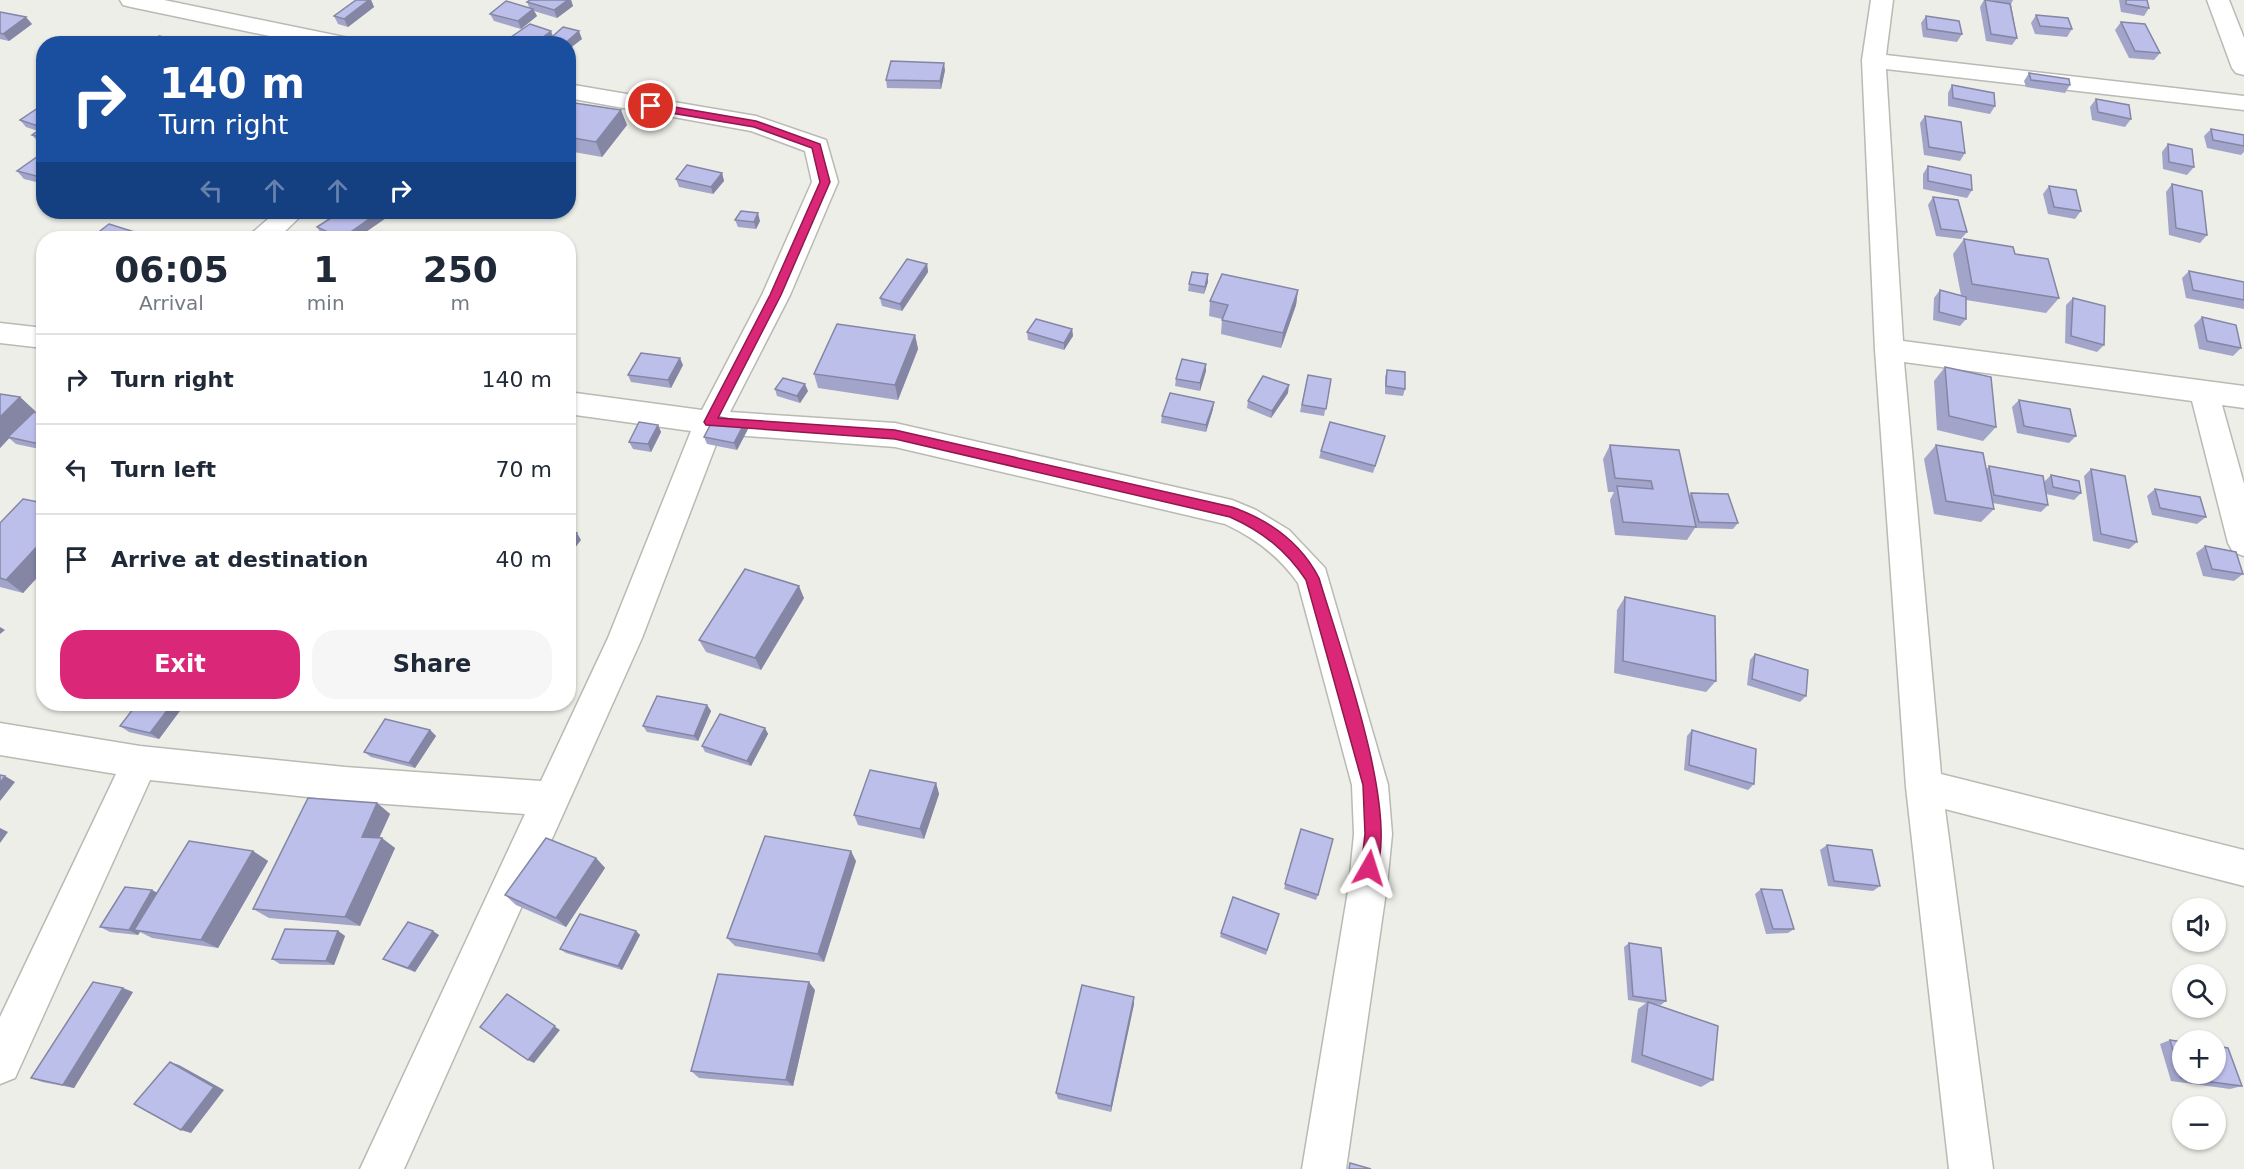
<!DOCTYPE html>
<meta charset="utf-8">
<style>
:root{--surface:#fff;--page:#f6f6f7;--text:#1f2937;--muted:#747a83;--line:#e0e1e3;--accent:#db2777}
body{margin:0;font-family:"DejaVu Sans",sans-serif;background:var(--page);color:var(--text);height:100vh;display:flex;flex-direction:column;font-size:22px;white-space:nowrap}
*{box-sizing:border-box;margin:0}
p{font-size:20px;color:var(--muted)}
.icon{flex:none;width:33px;height:33px;fill:none;stroke:currentColor;stroke-width:2;stroke-linecap:round;stroke-linejoin:round}
.map{position:relative;flex:1;overflow:hidden}
.side{position:absolute;left:36px;top:231px;width:540px;height:480px;display:flex;flex-direction:column;background:var(--surface);border-radius:24px;box-shadow:0 2px 4px #0004}
.side>*{flex:none}
.hud{position:absolute;left:36px;top:36px;width:540px;height:183px;border-radius:24px;box-shadow:0 2px 4px #0004;background:#1a4fa0;color:#fff;overflow:hidden}
.fabs{position:absolute;left:2172px;top:898px;display:grid;gap:12px}
.fabs a{display:grid;place-items:center;width:54px;height:54px;border-radius:50%;background:var(--surface);box-shadow:0 2px 4px #0004;font-size:30px}
.pin{position:absolute;display:grid;place-items:center;width:51px;height:51px;color:#fff;margin:-26px;border:3px solid #fff;border-radius:50%;box-shadow:0 2px 6px #0007}
.me{position:absolute;width:66px;margin:-33px;rotate:6deg;stroke-linejoin:round;filter:drop-shadow(0 0 4px #0008)}
.turn{display:flex;align-items:center;gap:21px;height:126px;padding:0 24px;font-size:27px}
.turn .icon{width:78px;height:78px;stroke-width:2.5}
.turn b{display:block;font-size:42px;line-height:51px}
.lanes{display:flex;align-items:center;height:57px;padding:0 24px;background:#0003;justify-content:center;gap:30px;direction:ltr}
.lanes .off{opacity:.35}
.eta{display:flex;justify-content:space-evenly;align-items:center;height:102px;text-align:center}
.eta b{font-size:36px;font-weight:600;line-height:42px}
.cta{display:flex;gap:12px;margin-top:auto;padding:12px 24px}
.cta a{flex:1;height:69px;border-radius:24px;background:var(--accent);color:#fff;font-size:24px;font-weight:600;line-height:69px;text-align:center}
.cta a+a{background:var(--page);color:var(--text)}
ul{padding:0;list-style:none}
li{display:flex;align-items:center;gap:18px;height:90px;padding:0 24px;border-top:2px solid var(--line)}
li div{flex:1}
li b{display:block;font-size:22px}
li em{font-style:normal}
.map>svg:first-child{display:block}
.lines{fill:none;stroke-linecap:round;stroke-linejoin:round}
.street-casing{stroke:#b8bab3;stroke-width:3}
.street{fill:#fff;fill-rule:evenodd}
.wall{fill:#a3a4ca}
.shaded-wall{fill:#8486a4}
.building{fill:#bdbfeb;stroke:#8486a4;stroke-width:1.5}
.route{fill:#db2777;stroke:#8e194d;stroke-width:1.5}
</style>
<div class="map">
<svg width="2244" height="1169" viewBox="0 0 2244 1169">
<rect width="100%" height="100%" fill="#eceee7"/>
<g class="lines">
<!-- street casing -->
<g class="street-casing">
<g id="street">
<polygon points="120,0 164,0 344,37 352,39 355,44 308,44 131,7 123,5"/>
<polygon points="1871,0 1893,0 1886,55 2244,96 2244,110 1886,69 1903,341 2244,386 2244,408 2222,405 2244,484 2244,556 2233,552 2228,543 2192,401 1904,362 1941,774 2244,850 2244,886 1945,809 1993,1169 1949,1169 1906,787 1875,350 1862,60"/>
<polygon points="2207,0 2229,0 2244,38 2244,75 2236,73 2232,68"/>
<path d="M568,84L756,116L826,140L838,182L790,295L730,412L895,423L1232,500L1256,510L1289,530L1325,568L1388,785L1392,834L1387,885L1346,1169H1302L1349,885L1354,834L1352,785L1298,583C1279,556 1255,538 1225,524L895,447L720,434L642,638L404,1169H360L525,814L345,801L150,780L15,1078L0,1084V1017L116,774L0,755V723L140,746L345,767L541,781L608,638L691,431L568,414V392L702,410L762,295L812,182L805,151L751,131L568,98Z"/>
<polygon points="276,212 305,212 278,238 249,238 253,232"/>
<polygon points="0,323 44,328 44,348 0,343"/>
</g>
</g>
<!-- street -->
<use href="#street" class="street"/>
</g>
<!-- wall -->
<g class="wall">
<polygon points="356,0 371,0 374,7 348,27 338,24 334,16"/>
<polygon points="530,0 571,0 573,6 557,18 534,11 537,16 521,29 494,21 490,14 529,7 527,2"/>
<polygon points="1984,0 1993,1 1992,0 2013,0 2011,4 2017,38 2012,45 1986,41 1980,7"/>
<polygon points="2119,0 2147,0 2149,8 2144,16 2121,12"/>
<polygon points="0,12 32,24 9,41 0,39"/>
<polygon points="2036,15 2072,29 2067,37 2035,34 2031,23"/>
<polygon points="1926,16 1962,34 1957,42 1923,37 1921,23"/>
<polygon points="2121,22 2160,53 2154,60 2129,58 2115,30"/>
<polygon points="553,36 582,39 568,44 514,44 511,37"/>
<polygon points="945,70 941,89 887,88 886,80"/>
<polygon points="2029,73 2070,85 2065,93 2026,87 2024,81"/>
<polygon points="1952,85 1995,106 1990,114 1948,106 1948,93"/>
<polygon points="2096,99 2131,119 2125,127 2092,120 2090,107"/>
<polygon points="568,102 627,125 602,157 568,151"/>
<polygon points="44,104 44,148 32,135 38,131 26,127 20,120"/>
<polygon points="1925,116 1965,153 1960,161 1924,155 1920,123"/>
<polygon points="2211,129 2244,135 2244,152 2241,155 2207,148 2204,136"/>
<polygon points="2168,144 2194,167 2187,175 2163,169 2162,152"/>
<polygon points="44,155 44,184 24,179 17,171"/>
<polygon points="1928,166 1972,190 1967,198 1923,189 1923,174"/>
<polygon points="722,173 724,181 713,194 679,187 676,179"/>
<polygon points="2172,184 2207,235 2200,243 2169,235 2166,192"/>
<polygon points="2049,186 2081,211 2075,219 2048,214 2043,194"/>
<polygon points="1933,197 1967,232 1961,239 1936,236 1928,205"/>
<polygon points="386,218 357,238 329,238 322,235 317,227"/>
<polygon points="735,220 760,221 756,229 738,227"/>
<polygon points="1964,239 2015,254 2059,298 2046,313 1966,300 1966,319 1960,326 1933,320 1934,298 1940,290 1961,295 1953,254"/>
<polygon points="927,264 928,272 902,311 882,306 880,298"/>
<polygon points="2189,271 2244,282 2244,309 2186,298 2182,278"/>
<polygon points="1208,274 1208,282 1204,294 1188,291 1189,284"/>
<polygon points="1298,290 1296,305 1281,348 1221,334 1222,319 1209,316 1210,301"/>
<polygon points="2073,298 2104,345 2097,352 2065,343 2066,305"/>
<polygon points="2202,317 2241,348 2233,356 2199,349 2194,325"/>
<polygon points="1072,329 1073,336 1064,350 1028,340 1027,332"/>
<polygon points="915,335 918,349 898,400 818,388 814,374"/>
<polygon points="683,365 671,388 631,382 628,375"/>
<polygon points="1945,367 1996,427 1983,441 1937,430 1934,381"/>
<polygon points="1387,370 1405,389 1403,396 1385,394 1385,377"/>
<polygon points="1206,371 1200,391 1175,386 1176,379"/>
<polygon points="1308,375 1331,379 1324,416 1300,412"/>
<polygon points="775,389 808,391 800,403 777,396"/>
<polygon points="1288,393 1271,418 1247,408 1248,401"/>
<polygon points="0,394 20,397 35,411 34,412 44,414 44,450 16,444 9,438 0,448"/>
<polygon points="2019,400 2076,436 2069,443 2017,433 2012,407"/>
<polygon points="1213,409 1206,432 1161,423 1162,416"/>
<polygon points="745,422 748,429 737,450 707,444 704,437"/>
<polygon points="658,425 661,432 651,452 633,449 629,442"/>
<polygon points="1385,436 1373,473 1319,458 1321,451"/>
<polygon points="1610,445 1689,496 1691,493 1738,523 1733,529 1695,528 1687,540 1615,535 1610,500 1614,492 1608,492 1603,459"/>
<polygon points="1936,445 1986,470 1989,466 2045,490 2044,482 2051,475 2081,493 2074,500 2046,494 2048,505 2041,512 1993,503 1994,509 1981,522 1934,514 1924,459"/>
<polygon points="2091,469 2137,542 2129,549 2093,541 2084,476"/>
<polygon points="2155,489 2206,517 2197,524 2152,515 2147,496"/>
<polygon points="44,503 44,570 23,593 0,587 0,523"/>
<polygon points="2205,546 2243,574 2234,581 2203,576 2196,553"/>
<polygon points="1625,597 1716,681 1706,692 1614,673 1617,610"/>
<polygon points="804,598 761,670 706,652 699,640"/>
<polygon points="1755,654 1806,696 1800,702 1747,685 1750,660"/>
<polygon points="137,704 185,704 159,739 129,732 120,726"/>
<polygon points="707,705 711,711 698,741 647,732 643,726"/>
<polygon points="765,728 768,734 751,766 705,752 702,746"/>
<polygon points="430,730 436,736 415,768 371,757 364,752"/>
<polygon points="1692,730 1754,784 1748,790 1684,770 1687,736"/>
<polygon points="936,783 939,794 924,839 858,825 854,815"/>
<polygon points="377,803 390,814 379,838 395,848 360,926 269,918 253,909"/>
<polygon points="1301,829 1318,895 1316,900 1284,889"/>
<polygon points="1827,845 1880,886 1873,891 1828,886 1820,850"/>
<polygon points="253,851 268,861 218,948 152,938 140,932 138,935 110,932 100,927 157,893"/>
<polygon points="596,858 605,868 566,927 516,905 505,895"/>
<polygon points="856,861 824,962 735,946 727,938"/>
<polygon points="1761,889 1794,929 1788,933 1766,934 1755,894"/>
<polygon points="1279,914 1266,955 1220,937 1221,933"/>
<polygon points="338,931 345,936 334,965 280,964 272,959"/>
<polygon points="636,931 640,935 622,970 566,953 560,949"/>
<polygon points="439,935 415,972 391,963 383,959"/>
<polygon points="1629,943 1666,1001 1661,1005 1654,1004 1713,1080 1701,1087 1631,1062 1638,1009 1646,1003 1628,1000 1624,947"/>
<polygon points="815,990 793,1086 699,1078 691,1071"/>
<polygon points="133,992 74,1088 42,1082 31,1078"/>
<polygon points="1134,997 1134,1004 1111,1112 1058,1099 1056,1093"/>
<polygon points="2170,1040 2242,1086 2230,1089 2171,1081 2160,1044"/>
</g>
<!-- shaded-wall -->
<g class="shaded-wall">
<polygon points="369,0 371,0 374,7 348,27 344,19"/>
<polygon points="568,0 571,0 573,6 557,18 554,10"/>
<polygon points="533,9 537,16 521,29 518,21"/>
<polygon points="26,17 32,24 9,41 3,34"/>
<polygon points="551,31 554,39 548,44 534,44"/>
<polygon points="579,31 582,39 568,50 568,44 564,44"/>
<polygon points="944,63 945,70 941,89 940,81"/>
<polygon points="621,110 627,125 602,157 596,142"/>
<polygon points="44,119 44,131 42,132 35,125"/>
<polygon points="722,173 724,181 713,194 711,187"/>
<polygon points="379,212 382,212 386,218 357,238 342,238"/>
<polygon points="758,213 760,221 756,229 754,222"/>
<polygon points="927,264 928,272 902,311 900,304"/>
<polygon points="1208,274 1208,282 1204,294 1205,287"/>
<polygon points="1298,290 1296,305 1281,348 1283,333"/>
<polygon points="1072,329 1073,336 1064,350 1064,343"/>
<polygon points="915,335 918,349 898,400 895,385"/>
<polygon points="680,358 683,365 671,388 668,380"/>
<polygon points="1206,364 1206,371 1200,391 1200,383"/>
<polygon points="805,384 808,391 800,403 797,396"/>
<polygon points="1289,385 1288,393 1271,418 1272,411"/>
<polygon points="20,397 35,411 0,448 0,417"/>
<polygon points="1214,402 1213,409 1206,432 1206,425"/>
<polygon points="745,422 748,429 737,450 734,443"/>
<polygon points="658,425 661,432 651,452 648,444"/>
<polygon points="577,533 581,540 568,557 568,544"/>
<polygon points="44,539 44,570 23,593 6,580"/>
<polygon points="799,586 804,598 761,670 755,658"/>
<polygon points="0,627 5,630 0,634"/>
<polygon points="172,704 185,704 159,739 150,733"/>
<polygon points="707,705 711,711 698,741 694,736"/>
<polygon points="765,728 768,734 751,766 747,761"/>
<polygon points="430,730 436,736 415,768 409,763"/>
<polygon points="5,776 15,782 0,801 0,783"/>
<polygon points="936,783 939,794 924,839 920,829"/>
<polygon points="377,803 390,814 375,847 362,837"/>
<polygon points="0,828 8,832 0,843"/>
<polygon points="382,838 395,848 360,926 345,917"/>
<polygon points="253,851 268,861 218,948 201,940"/>
<polygon points="851,851 856,861 824,962 818,954"/>
<polygon points="596,858 605,868 566,927 556,918"/>
<polygon points="152,890 162,895 134,930 140,932 138,935 129,930"/>
<polygon points="338,931 345,936 334,965 326,961"/>
<polygon points="433,931 439,935 415,972 408,968"/>
<polygon points="636,931 640,935 622,970 618,966"/>
<polygon points="809,982 815,990 793,1086 786,1080"/>
<polygon points="123,988 133,992 74,1088 63,1085"/>
<polygon points="507,994 560,1030 534,1063 528,1060"/>
<polygon points="1134,997 1134,1004 1111,1112 1111,1106"/>
<polygon points="170,1062 179,1065 224,1090 191,1133 181,1130"/>
</g>
<!-- building -->
<g class="building">
<polygon points="356,0 369,0 344,19 334,16"/>
<polygon points="530,0 568,0 554,10 527,2"/>
<polygon points="1985,0 2010,4 2017,38 1991,34"/>
<polygon points="2126,0 2147,0 2149,8 2126,4"/>
<polygon points="506,1 533,9 518,21 490,14"/>
<polygon points="0,12 26,17 3,34 0,33"/>
<polygon points="2036,15 2068,18 2072,29 2040,26"/>
<polygon points="1926,16 1959,21 1962,34 1927,29"/>
<polygon points="2121,22 2145,24 2160,53 2135,51"/>
<polygon points="530,24 551,31 534,44 529,44 511,37"/>
<polygon points="563,27 579,31 564,44 544,44"/>
<polygon points="159,36 194,44 150,44"/>
<polygon points="891,61 944,63 940,81 886,80"/>
<polygon points="2029,73 2069,79 2070,85 2031,80"/>
<polygon points="1952,85 1994,93 1995,106 1953,98"/>
<polygon points="2096,99 2129,105 2131,119 2098,112"/>
<polygon points="568,102 621,110 596,142 568,137"/>
<polygon points="44,104 44,119 35,125 20,120"/>
<polygon points="1925,116 1961,122 1965,153 1929,147"/>
<polygon points="44,127 44,138 32,135"/>
<polygon points="2211,129 2244,135 2244,146 2213,140"/>
<polygon points="2168,144 2192,149 2194,167 2169,162"/>
<polygon points="41,154 44,155 44,178 17,171"/>
<polygon points="687,165 722,173 711,187 676,179"/>
<polygon points="1928,166 1971,175 1972,190 1928,181"/>
<polygon points="2172,184 2202,191 2207,235 2176,228"/>
<polygon points="2049,186 2076,190 2081,211 2054,207"/>
<polygon points="1933,197 1958,200 1967,232 1941,229"/>
<polygon points="741,211 758,213 754,222 735,220"/>
<polygon points="340,212 379,212 342,238 340,238 317,227"/>
<polygon points="109,224 144,235 139,238 91,238"/>
<polygon points="303,234 317,238 299,238"/>
<polygon points="1964,239 2013,247 2015,254 2048,259 2059,298 1972,284"/>
<polygon points="907,259 927,264 900,304 880,298"/>
<polygon points="2189,271 2244,282 2244,300 2193,290"/>
<polygon points="1192,272 1208,274 1205,287 1189,284"/>
<polygon points="1222,274 1298,290 1283,333 1222,320 1228,305 1210,301"/>
<polygon points="1940,290 1966,297 1966,319 1939,312"/>
<polygon points="2073,298 2105,306 2104,345 2071,336"/>
<polygon points="2202,317 2236,325 2241,348 2207,341"/>
<polygon points="1036,319 1072,329 1064,343 1027,332"/>
<polygon points="837,324 915,335 895,385 814,374"/>
<polygon points="641,353 680,358 668,380 628,375"/>
<polygon points="1182,359 1206,364 1200,383 1176,379"/>
<polygon points="1945,367 1991,377 1996,427 1949,416"/>
<polygon points="1387,370 1405,372 1405,389 1386,386"/>
<polygon points="1308,375 1331,379 1326,409 1302,405"/>
<polygon points="1263,376 1289,385 1272,411 1248,401"/>
<polygon points="783,378 805,384 797,396 775,389"/>
<polygon points="1170,393 1214,402 1206,425 1162,416"/>
<polygon points="0,394 20,397 0,417"/>
<polygon points="2019,400 2070,409 2076,436 2024,426"/>
<polygon points="34,412 44,414 44,445 8,437"/>
<polygon points="715,416 745,422 734,443 704,437"/>
<polygon points="639,422 658,425 648,444 629,442"/>
<polygon points="1330,422 1385,436 1375,466 1321,451"/>
<polygon points="1610,445 1679,450 1696,527 1623,522 1617,486 1653,489 1651,481 1615,478"/>
<polygon points="1936,445 1983,453 1994,509 1946,501"/>
<polygon points="1989,466 2043,476 2048,505 1994,495"/>
<polygon points="2091,469 2125,476 2137,542 2101,534"/>
<polygon points="2051,475 2079,481 2081,493 2053,487"/>
<polygon points="2155,489 2200,497 2206,517 2160,508"/>
<polygon points="1691,493 1728,494 1738,523 1699,522"/>
<polygon points="23,499 44,503 44,539 6,580 0,578 0,523"/>
<polygon points="568,531 577,533 568,544"/>
<polygon points="2205,546 2236,552 2243,574 2212,569"/>
<polygon points="745,569 799,586 755,658 699,640"/>
<polygon points="1625,597 1715,616 1716,681 1623,661"/>
<polygon points="1755,654 1808,670 1806,696 1752,679"/>
<polygon points="657,696 707,705 694,736 643,726"/>
<polygon points="137,704 172,704 150,733 120,726"/>
<polygon points="720,714 765,728 747,761 702,746"/>
<polygon points="385,719 430,730 409,763 364,752"/>
<polygon points="1692,730 1756,749 1754,784 1689,765"/>
<polygon points="870,770 936,783 920,829 854,815"/>
<polygon points="0,775 5,776 0,783"/>
<polygon points="308,798 377,803 362,837 382,838 345,917 253,909"/>
<polygon points="1301,829 1333,839 1318,895 1285,884"/>
<polygon points="765,836 851,851 818,954 727,938"/>
<polygon points="546,838 596,858 556,918 505,895"/>
<polygon points="189,841 253,851 201,940 134,930"/>
<polygon points="1827,845 1872,850 1880,886 1834,881"/>
<polygon points="125,887 152,890 129,930 100,927"/>
<polygon points="1761,889 1782,890 1794,929 1773,929"/>
<polygon points="1233,897 1279,914 1267,950 1221,933"/>
<polygon points="580,914 636,931 618,966 560,949"/>
<polygon points="408,922 433,931 408,968 383,959"/>
<polygon points="285,929 338,931 326,961 272,959"/>
<polygon points="1629,943 1661,948 1666,1001 1633,996"/>
<polygon points="718,974 809,982 786,1080 691,1071"/>
<polygon points="93,982 123,988 63,1085 31,1078"/>
<polygon points="1082,985 1134,997 1111,1106 1056,1093"/>
<polygon points="507,994 555,1026 528,1060 480,1027"/>
<polygon points="1648,1002 1718,1026 1713,1080 1642,1055"/>
<polygon points="2170,1040 2182,1042 2182,1074 2216,1074 2216,1046 2228,1048 2242,1086 2181,1078"/>
<polygon points="170,1062 214,1087 181,1130 134,1104"/>
<polygon points="1350,1163 1371,1169 1349,1169"/>
</g>
<!-- route -->
<path class="route" d="M651,103L756,121L820,144L830,182L781,295L718,418L895,430L1232,507C1269,520 1301,543 1319,578C1338,643 1401,813 1375,874L1369,876L1364,874L1361,868L1365,834L1363,785L1306,580C1286,550 1263,532 1230,517L895,439L706,425L704,422L770,295L820,182L812,148L754,127L648,109V104Z"/>
</svg>
<div class="fabs">
<a><svg class="icon" aria-label="sound" viewBox="0 0 24 24"><path d="M4 9h4l5-4v14l-5-4H4zM17 9q2 3 0 6"/></svg></a>
<a><svg class="icon" aria-label="search" viewBox="0 0 24 24"><circle cx="10" cy="10" r="6"/><path d="M15 15l6 6"/></svg></a>
<a>+</a>
<a>−</a>
</div>
<div class="pin" style="left:651px;top:106px;background:#d93025"><svg class="icon" aria-label="arrive" viewBox="0 0 24 24"><path d="M6 21V4h12l-3 4 3 4H6"/></svg></div>
<svg class="me" style="left:1369px;top:868px" viewBox="-20 -20 40 40"><path d="M0-17L14 15 0 8-14 15z" fill="#db2777" stroke="#fff" stroke-width="4"/></svg>
<div class="hud">
<div class="turn"><svg class="icon" aria-label="right" viewBox="0 0 24 24"><path d="M7 20v-9h11M14 6l5 5-5 5"/></svg><div><b>140 m</b>Turn right</div></div>
<div class="lanes"><svg class="icon off" aria-label="left" viewBox="0 0 24 24"><path d="M17 20v-9H6M10 6l-5 5 5 5"/></svg><svg class="icon off" aria-label="ahead" viewBox="0 0 24 24"><path d="M12 20V5M6 11l6-6 6 6"/></svg><svg class="icon off" aria-label="ahead" viewBox="0 0 24 24"><path d="M12 20V5M6 11l6-6 6 6"/></svg><svg class="icon" aria-label="right" viewBox="0 0 24 24"><path d="M7 20v-9h11M14 6l5 5-5 5"/></svg></div>
</div>
<section class="side">
<div class="eta">
<div><b>06:05</b><p>Arrival</p></div>
<div><b>1</b><p>min</p></div>
<div><b>250</b><p>m</p></div>
</div>
<ul>
<li><svg class="icon" aria-label="right" viewBox="0 0 24 24"><path d="M7 20v-9h11M14 6l5 5-5 5"/></svg><div><b>Turn right</b></div><em>140 m</em></li>
<li><svg class="icon" aria-label="left" viewBox="0 0 24 24"><path d="M17 20v-9H6M10 6l-5 5 5 5"/></svg><div><b>Turn left</b></div><em>70 m</em></li>
<li><svg class="icon" aria-label="arrive" viewBox="0 0 24 24"><path d="M6 21V4h12l-3 4 3 4H6"/></svg><div><b>Arrive at destination</b></div><em>40 m</em></li>
</ul>
<div class="cta"><a>Exit</a><a>Share</a></div>
</section>
</div>
